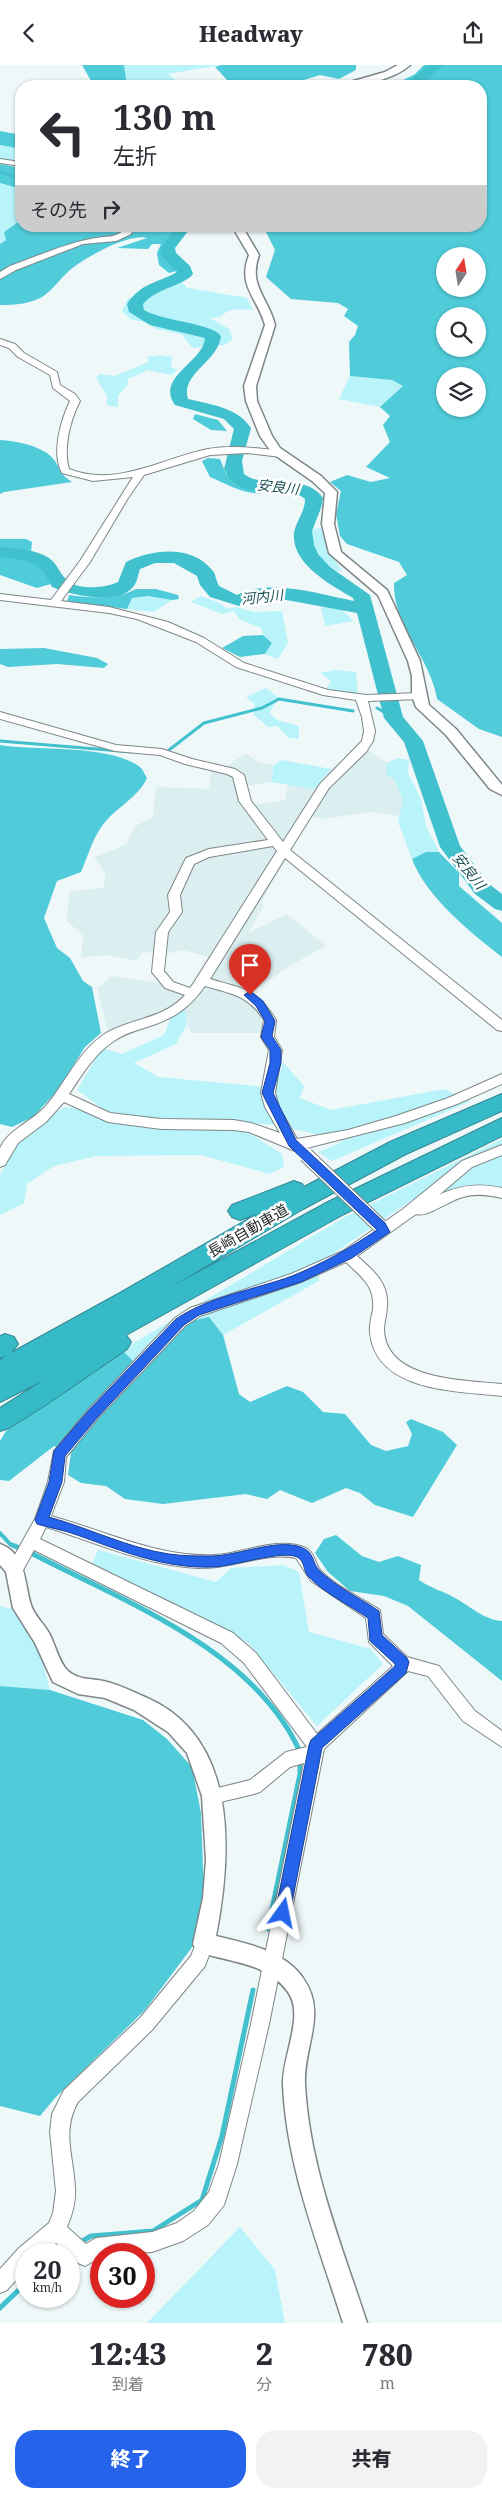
<!DOCTYPE html>
<html lang="ja">
<meta charset="utf-8">
<style>
:root{--surface:#fff;--page:#f2f2f3;--text:#2b2b33;--muted:#7c7c81;--accent:#2563eb}
body{margin:0;font-family:"Noto Serif","Noto Sans JP",serif;background:var(--page);color:var(--text);height:100vh;display:flex;flex-direction:column;font-size:19px;white-space:nowrap}
*{box-sizing:border-box;margin:0}
p{font-size:16px;color:var(--muted)}
.icon{flex:none;width:28px;height:28px;fill:none;stroke:currentColor;stroke-width:2;stroke-linecap:round;stroke-linejoin:round}
.map{position:relative;height:2258px;overflow:hidden}
.drawer{display:flex;flex-direction:column;background:var(--surface);flex:1}
.drawer>*{flex:none}
.banner{position:absolute;left:15px;top:15px;width:472px;height:152px;border-radius:20px;box-shadow:0 1px 4px #0004;background:#fff;color:var(--text);overflow:hidden}
.needle{width:32px;rotate:12deg}
.buttons{position:absolute;left:436px;top:182px;display:grid;gap:10px}
.buttons a{display:grid;place-items:center;width:50px;height:50px;border-radius:50%;background:var(--surface);box-shadow:0 1px 4px #0004;font-size:25px}
.speed{position:absolute;left:15px;top:2178px;display:flex;gap:10px;font-size:25px;font-weight:700;text-align:center}
.speed>*{display:grid;place-content:center;width:65px;height:65px;border-radius:50%;background:var(--surface);box-shadow:0 1px 4px #0004;line-height:1}
.speed small{font-size:12px;font-weight:400}
.speed .limit{border:8px solid #d22;background:#fff;color:#111}
.pin{position:absolute;display:grid;place-items:center;width:42px;height:42px;color:#fff;margin:-51px -21px;border-radius:50% 50% 50% 0;rotate:-45deg;box-shadow:0 0 5px #0007}
.pin .icon{rotate:45deg}
.me{position:absolute;width:55px;margin:-28px;rotate:12deg;stroke-linejoin:round;filter:drop-shadow(0 0 4px #0008)}
.turn{display:flex;align-items:center;gap:18px;height:105px;padding:0 15px;font-size:22px}
.turn .icon{width:65px;height:65px;stroke-width:2.5}
.turn b{display:block;font-size:35px;line-height:42px}
.then{display:flex;align-items:center;height:48px;padding:0 15px;background:#0003;gap:10px;font-size:19px}
.eta{display:flex;justify-content:space-evenly;align-items:center;height:85px;text-align:center}
.eta b{font-size:30px;font-weight:800;line-height:35px}
.primary-button{display:flex;gap:10px;margin-top:auto;padding:10px 15px}
.primary-button a{flex:1;height:58px;border-radius:20px;background:var(--accent);color:#fff;font-size:20px;font-weight:800;line-height:58px;text-align:center}
.primary-button a+a{background:var(--page);color:var(--text)}
header{display:flex;justify-content:space-between;align-items:center;height:65px;padding:0 15px;background:var(--surface);font-size:22px;font-weight:800}
.map>svg:first-child{display:block}
.built{fill:#dbeef0}
.green{fill:#b9f4fb}
.forest{fill:#4fcbd9;fill-rule:evenodd}
.lines{fill:none;stroke-linecap:round;stroke-linejoin:round}
.stream-far3{stroke:#41c0ce;stroke-width:2.5}
.stream-far2{stroke:#41c0ce;stroke-width:3}
.stream-far1{stroke:#41c0ce;stroke-width:4}
.stream{stroke:#41c0ce;stroke-width:5}
.river{fill:#41c0ce;fill-rule:evenodd}
.minor-casing{stroke:#7e8687;stroke-width:2}
.tertiary-casing{stroke:#7e8687;stroke-width:3}
.motorway-casing{stroke:#318891;stroke-width:2}
.minor{fill:#fff;fill-rule:evenodd}
.tertiary{fill:#fff;fill-rule:evenodd}
.motorway{fill:#36bac8;fill-rule:evenodd}
.minor-bridge-casing{stroke:#7e8687;stroke-width:16;stroke-linecap:butt}
.minor-bridge{stroke:#fff;stroke-width:14}
.route{fill:#2563eb;stroke:#184099}
.labels{text-anchor:middle;stroke-width:5;stroke-linejoin:round;paint-order:stroke}
.far-water-label{font-size:14px;font-style:italic;fill:#1c5157;stroke:#fff}
.street-label{font-size:15px;fill:#272b2b;stroke:#fff}
</style>
<header><svg class="icon" aria-label="back" viewBox="0 0 24 24"><path d="M15 5l-7 7 7 7"/></svg>Headway<svg class="icon" aria-label="share" viewBox="0 0 24 24"><path d="M12 15V3M7 8l5-5 5 5M5 13v7h14v-7"/></svg></header>
<div class="map">
<svg width="502" height="2258" viewBox="0 0 502 2258">
<rect width="100%" height="100%" fill="#eff8f9"/>
<!-- built -->
<polygon class="built" points="362,680 387,698 386,710 394,714 403,735 399,751 370,747 323,754 311,751 261,837 264,841 248,868 287,849 326,881 291,900 255,925 248,934 261,950 262,968 191,968 184,945 171,952 156,949 108,967 97,923 112,911 189,923 208,892 183,885 165,889 143,887 136,896 107,890 81,892 83,871 66,855 70,826 104,823 105,808 94,792 126,780 134,762 153,752 156,722 209,724 211,706 227,701 246,688 258,697 274,700 271,717 245,721 254,740 285,735 288,719 314,724 331,704"/>
<!-- green -->
<g class="green">
<polygon points="124,0 221,0 168,9 183,21 127,21"/>
<polygon points="0,80 21,84 21,98 0,99"/>
<polygon points="0,118 21,124 21,155 4,167 6,175 0,179"/>
<path d="M170,217H181L188,223L247,233L253,245C241,244 229,242 220,252L210,253L229,264L233,274L225,280L193,283L181,269L156,264L146,257L132,255L122,246L128,233L147,230Z"/>
<polygon points="160,290 172,292 171,302 178,305 171,310 148,305 128,314 127,321 118,330 118,342 108,341 106,335 108,333 96,312 100,309 115,311 148,297 147,292"/>
<polygon points="350,311 392,315 403,321 380,342 339,334"/>
<path d="M321,463L329,487L343,507C317,504 312,488 310,465Z"/>
<polygon points="148,531 172,535 154,547 127,544 132,533"/>
<polygon points="201,531 220,538 227,544 236,542 255,547 282,546 288,578 278,594 265,589 272,578 263,570 261,563 239,554 234,546 222,549 191,537"/>
<polygon points="321,542 340,543 354,556 325,561"/>
<polygon points="335,605 356,607 358,629 326,624 331,616 320,608"/>
<polygon points="266,623 279,633 269,648 277,655 299,661 299,674 289,673 277,661 268,662 253,649 255,639 246,632"/>
<polygon points="398,693 409,695 408,708 421,734 426,761 439,787 426,787 412,794 398,757 403,735 394,714 386,710 387,698"/>
<polygon points="282,695 331,704 314,724 271,717 274,700"/>
<polygon points="185,945 187,959 176,979 134,998 159,1012 276,1023 283,997 304,1021 300,1033 331,1045 444,1024 471,1036 332,1096 318,1087 344,1076 277,1060 159,1054 107,1047 77,1025 102,983 122,989 164,970 171,952"/>
<polygon points="64,1042 77,1043 114,1057 248,1067 282,1089 284,1102 270,1109 201,1090 97,1091 54,1101 27,1119 24,1138 0,1150 0,1110 17,1078"/>
<polygon points="502,1074 502,1126 471,1120 412,1135 318,1199 319,1216 223,1270 209,1253 186,1257 142,1306 122,1285 345,1152"/>
<polygon points="98,1485 216,1517 231,1503 284,1500 299,1507 309,1567 371,1584 383,1599 317,1661 248,1578 200,1551 91,1501"/>
<polygon points="0,1541 16,1545 39,1583 50,1625 0,1621"/>
<polygon points="240,2162 275,2205 285,2258 147,2258"/>
</g>
<!-- forest -->
<g class="forest">
<polygon points="82,0 124,0 127,21 94,21"/>
<polygon points="221,0 356,0 356,5 339,14 320,10 288,20 228,16 215,2"/>
<path d="M424,0H502V672L479,664L437,634C431,593 393,562 394,518L407,510L399,497L347,479L340,471L336,449L341,426L330,417L347,410L371,417L390,413L366,402L390,377L383,360L390,351L380,342L403,321L392,315L350,311L349,277L355,270L358,261L344,251L348,244L338,238L291,234L266,212L275,185L263,161H481V21H392L415,9ZM445,191H478V224H445ZM445,251H478V284H445ZM445,311H478V344H445Z"/>
<polygon points="0,66 21,70 21,84 0,80"/>
<polygon points="0,99 21,103 21,124 0,118"/>
<path d="M21,155V161H183L163,188L177,206L169,208L159,200L157,188L161,179H152L148,184L117,183L147,173C129,168 84,193 70,205C61,213 54,223 45,230C33,239 14,240 0,240V179L6,175L4,167Z"/>
<polygon points="195,349 218,355 227,366 211,365 193,354"/>
<path d="M0,375C16,376 45,381 55,396C62,407 60,409 72,417L4,427L0,429Z"/>
<path d="M208,393L220,394L226,409L246,421L269,426C251,434 227,419 210,412L202,396Z"/>
<polygon points="0,474 26,474 32,477 31,488 54,518 37,523 0,510"/>
<path d="M136,524H156L178,530L179,534L172,535L148,531L132,533L127,544L67,537L69,530C93,533 114,535 136,524Z"/>
<polygon points="263,570 272,578 265,589 240,592 222,583 243,571"/>
<polygon points="44,583 97,593 108,599 104,603 57,599 8,602 0,599 0,584"/>
<path d="M0,680C36,686 113,679 141,703C143,705 145,710 147,713C137,735 113,743 100,764C92,776 87,793 81,807L57,816L44,853L57,883L70,893L83,916L92,922L101,968L85,982L57,1026L33,1052L12,1062L0,1059Z"/>
<path d="M426,787H439L459,808V821L502,858V892C470,867 427,833 412,794Z"/>
<polygon points="209,1252 223,1270 239,1329 250,1337 287,1321 303,1327 323,1347 345,1349 371,1380 386,1386 408,1381 412,1369 406,1357 411,1354 443,1367 457,1380 413,1452 375,1440 360,1428 346,1423 312,1438 280,1425 267,1434 246,1429 163,1439 125,1434 106,1421 81,1418 68,1410 71,1388 54,1381 9,1416 0,1415 0,1376 6,1366 122,1285 143,1306 186,1257"/>
<path d="M336,1470L362,1491L379,1497L398,1491L421,1500L419,1515C430,1523 443,1526 455,1533C470,1541 484,1555 502,1556V1616L408,1541L384,1531L350,1526L328,1507L315,1488L324,1474Z"/>
<polygon points="0,1621 50,1625 143,1655 167,1674 192,1702 201,1748 204,1830 193,1881 145,1945 55,2033 40,2051 0,2041"/>
</g>
<g class="lines">
<!-- stream-far3 -->
<g class="stream-far3">
<polyline points="0,107 21,114"/>
<polyline points="164,161 180,168"/>
</g>
<!-- stream-far2 -->
<g class="stream-far2">
<polyline points="377,643 394,653"/>
<polyline points="0,676 132,687"/>
<polyline points="169,685 204,658 262,643 279,634 353,646"/>
</g>
<!-- stream-far1 -->
<polyline class="stream-far1" points="0,1468 10,1479 15,1481"/>
<!-- stream -->
<g class="stream">
<polyline points="12,1480 22,1484"/>
<path d="M29,1487C123,1536 254,1584 300,1687"/>
<polyline points="268,1864 300,1709 300,1694"/>
<polyline points="79,2178 91,2171 153,2166 202,2135 222,2071 253,1925"/>
<polyline points="60,2189 69,2184"/>
<polyline points="0,2243 26,2218"/>
</g>
<!-- river -->
<g class="river">
<polygon points="429,0 444,0 418,21 403,21"/>
<path d="M177,161H192L175,183L176,188L190,201L193,209C184,221 158,222 143,239L144,245C162,256 212,258 221,271C219,296 180,309 188,334C212,340 237,342 251,363L242,396L244,409C267,426 305,407 323,433L321,443L312,466L314,480L318,489L330,502L370,530L403,652L423,676L460,781L489,819L502,829V846L495,844L475,829L440,782L404,677L384,653L357,548L281,534L254,535L239,541L210,532L200,520L197,511L174,498H155L140,504C138,510 137,518 133,522C117,541 71,530 52,522C49,517 47,512 44,508C35,494 15,494 0,492V482C16,484 35,484 49,493C58,499 59,508 66,514C76,526 106,523 118,517L126,497C152,484 192,479 213,506C216,510 216,516 219,521L237,530C271,513 319,529 354,536L353,533C331,520 291,499 294,468C296,456 305,447 305,434C284,415 242,442 224,404L234,364L224,354L175,340C155,312 203,298 205,273L150,260L129,247L127,239C142,217 156,219 177,207L160,189L161,183Z"/>
</g>
<!-- minor casing -->
<g class="minor-casing">
<g id="minor">
<polygon points="0,94 21,97 21,101 0,98"/>
<path d="M127,161H135L131,169L116,176L83,179L16,205L0,214V207L10,201C41,190 70,176 103,172C112,172 123,169 127,161Z"/>
<path d="M0,274L15,279L24,288L57,307L60,320L75,329L80,336C70,355 63,384 69,404C117,423 162,393 208,384C232,380 257,383 281,386L286,389L281,392L247,388L210,390L144,410L128,433L90,497L61,536L109,542L168,557L204,573L244,598L328,625L366,630L419,628L425,631L419,634L368,636L375,666L373,676L366,687L329,723L290,785L502,955V966L497,965L285,793L210,914C244,924 256,923 276,955L274,972L282,985L275,1028L279,1042L297,1074L348,1065L396,1051L448,1033L502,1009V1019L457,1039L405,1058L295,1086L249,1067L234,1065L161,1064L108,1057L64,1037L46,1057L18,1078L5,1100L0,1102V1083L4,1076C15,1062 33,1055 45,1042C66,1018 78,986 106,968C132,953 164,954 185,930L165,923L152,907L156,867L170,847L168,830L186,793L209,784L268,775L239,736L233,712L227,709L185,699L160,690L115,686L0,654V647L116,680L162,684L192,694L235,704L244,710L251,736L283,777L320,719L362,676L364,666L362,652L356,635L323,630L236,602L196,577L137,554L109,548L0,535V529L51,535L80,496L133,412L93,416L62,408C51,388 61,355 70,336L53,323L50,310L18,292L9,283L0,280ZM273,781L277,786L193,919L190,923L173,917L164,906L168,867L182,847L180,830L194,799L209,792ZM205,921C232,929 248,930 264,955L261,972L269,985L261,1028L265,1042L280,1068L251,1058L234,1055L161,1054L110,1048L69,1029C82,1010 94,989 114,976C125,968 138,965 150,961C175,953 190,942 205,921Z"/>
<path d="M502,1080V1090L472,1102L439,1130C460,1120 480,1118 502,1123V1133C489,1130 476,1128 463,1132C450,1135 427,1153 416,1149L357,1191C373,1205 389,1218 387,1241C387,1249 384,1257 384,1264C385,1316 465,1315 502,1319V1331C457,1326 375,1327 370,1267C369,1259 372,1251 373,1244C375,1220 361,1212 346,1197L301,1217L200,1251L185,1261L98,1353L66,1392L64,1417L51,1451C106,1466 158,1493 216,1490C244,1488 278,1471 306,1483C314,1487 315,1498 320,1505C336,1522 360,1532 380,1545L383,1569L407,1592L439,1601L475,1646L502,1666V1682L463,1656L428,1611L408,1606L324,1684L269,1959L237,2099L224,2140L208,2160L183,2176L152,2187L101,2189V2192L85,2201L78,2198L56,2178L43,2189H26V2204L7,2225L0,2228V2204L19,2183L49,2158L53,2148L56,2126L50,2067L52,2049L64,2025L140,1953L191,1891L198,1873L204,1871L210,1873L213,1879L205,1901L152,1965L78,2037C61,2067 74,2092 75,2124C76,2137 72,2150 67,2162L86,2179L96,2173L152,2167L177,2158L194,2146L209,2127L219,2099L251,1959L304,1698L290,1702L260,1727L254,1729L212,1739L206,1736L204,1731L206,1726L250,1715L286,1687L307,1682L244,1598L221,1578L34,1485L21,1509L15,1510L9,1509L7,1504L35,1454L48,1417L54,1386L88,1345L175,1253L190,1243L291,1209L343,1186L403,1144L462,1096ZM46,1462C95,1477 146,1501 198,1503C230,1505 265,1486 296,1493L311,1516L366,1553L369,1577L393,1601L317,1669L256,1588L233,1568L40,1474Z"/>
</g>
</g>
<!-- tertiary casing -->
<g class="tertiary-casing">
<g id="tertiary">
<path d="M398,0H410C394,15 358,22 336,21L385,7Z"/>
<path d="M232,161H242L259,190C248,221 268,232 275,260L256,321L257,336L272,371L280,383L321,411L337,427L334,459L341,487L387,525L420,596L429,640L456,664L502,720V730L490,724L446,670L416,642L412,631V611L408,596L378,530L329,488L322,459L325,428L312,416L272,388L260,371L246,336L244,321L265,260C257,232 237,221 249,190Z"/>
<path d="M0,1479C27,1489 24,1518 31,1540C34,1550 44,1559 49,1568C55,1579 59,1597 67,1605C78,1616 94,1613 107,1617C120,1620 133,1627 145,1632C239,1672 232,1788 216,1871C246,1878 285,1886 303,1913C328,1948 303,1982 305,2019C309,2101 342,2181 367,2258H343C319,2181 286,2101 283,2019C282,1992 305,1950 288,1927C266,1896 228,1898 197,1886L193,1879L203,1833L206,1795L202,1731L187,1688L168,1667L134,1645L105,1633L78,1629L53,1617L35,1578L13,1543L6,1507L0,1500Z"/>
</g>
</g>
<!-- motorway casing -->
<g class="motorway-casing">
<polygon id="motorway" points="502,1029 502,1046 406,1089 303,1144 169,1223 328,1137 502,1053 502,1071 344,1149 126,1270 131,1277 127,1284 47,1339 9,1363 0,1366 0,1343 44,1315 0,1337 0,1295 7,1290 0,1293 0,1271 5,1269 14,1272 18,1279 11,1288 120,1228 259,1148 240,1155 232,1152 228,1146 232,1140 294,1116 302,1119 304,1122 390,1077"/>
</g>
<!-- minor -->
<use href="#minor" class="minor"/>
<!-- tertiary -->
<use href="#tertiary" class="tertiary"/>
<!-- motorway -->
<use href="#motorway" class="motorway"/>
<!-- minor-bridge casing -->
<g class="minor-bridge-casing">
<polyline id="minor-bridge" points="306,1090 380,1161"/>
</g>
<!-- minor-bridge -->
<use href="#minor-bridge" class="minor-bridge"/>
</g>
<!-- route -->
<path class="route" d="M250,926L263,936L275,956L272,971L281,985V998L273,1028L296,1075L385,1158L390,1167L352,1193L301,1217L199,1250L184,1260L97,1353L65,1391L62,1417L49,1452C89,1463 128,1483 169,1489C183,1491 198,1491 211,1491C239,1491 281,1471 305,1484C314,1489 313,1499 319,1505C336,1522 360,1533 379,1546L382,1570L407,1593L409,1597L406,1608L322,1683L290,1848L288,1853L283,1855L278,1853L275,1848L309,1680L311,1675L395,1601V1599L370,1576L368,1553C349,1540 324,1528 308,1511C303,1505 305,1496 297,1492C282,1485 234,1501 214,1502C165,1504 122,1486 77,1470C64,1465 50,1463 37,1459L35,1455L49,1417L54,1386L88,1346L176,1254C210,1231 254,1225 292,1211C322,1199 350,1183 377,1165L289,1081L262,1028L270,998V985L261,972L265,956L256,941L244,930Z"/>
<g class="labels">
<!-- far-water labels -->
<g class="far-water-label">
<text transform="translate(278 422) rotate(7)" y="5">安良川</text>
<text transform="translate(262 532) rotate(-6)" y="5">河内川</text>
<text transform="translate(469 806) rotate(51)" y="5">安良川</text>
</g>
<!-- street labels -->
<g class="street-label">
<text transform="translate(248 1166) rotate(-30)" y="5">長崎自動車道</text>
</g>
</g>
</svg>
<div class="buttons">
<a><svg class="needle" viewBox="-14 -14 28 28"><path d="M0-13l5 13h-10z" fill="#e53935"/><path d="M0 13l5-13h-10z" fill="#7c7c81"/></svg></a>
<a><svg class="icon" aria-label="search" viewBox="0 0 24 24"><circle cx="10" cy="10" r="6"/><path d="M15 15l6 6"/></svg></a>
<a><svg class="icon" aria-label="layers" viewBox="0 0 24 24"><path d="M12 4l9 5-9 5-9-5zM3 14l9 5 9-5"/></svg></a>
</div>
<div class="speed"><div>20<small>km/h</small></div><div class="limit">30</div></div>
<div class="pin" style="left:250px;top:930px;background:#d93025"><svg class="icon" aria-label="arrive" viewBox="0 0 24 24"><path d="M6 21V4h12l-3 4 3 4H6"/></svg></div>
<svg class="me" style="left:283px;top:1848px" viewBox="-20 -20 40 40"><path d="M0-17L14 15 0 8-14 15z" fill="#2563eb" stroke="#fff" stroke-width="4"/></svg>
<div class="banner">
<div class="turn"><svg class="icon" aria-label="left" viewBox="0 0 24 24"><path d="M17 20v-9H6M10 6l-5 5 5 5"/></svg><div><b>130 m</b>左折</div></div>
<div class="then">その先<svg class="icon" aria-label="right" viewBox="0 0 24 24"><path d="M7 20v-9h11M14 6l5 5-5 5"/></svg></div>
</div>
</div>
<section class="drawer">
<div class="eta">
<div><b>12:43</b><p>到着</p></div>
<div><b>2</b><p>分</p></div>
<div><b>780</b><p>m</p></div>
</div>
<div class="primary-button"><a>終了</a><a>共有</a></div>
</section>
